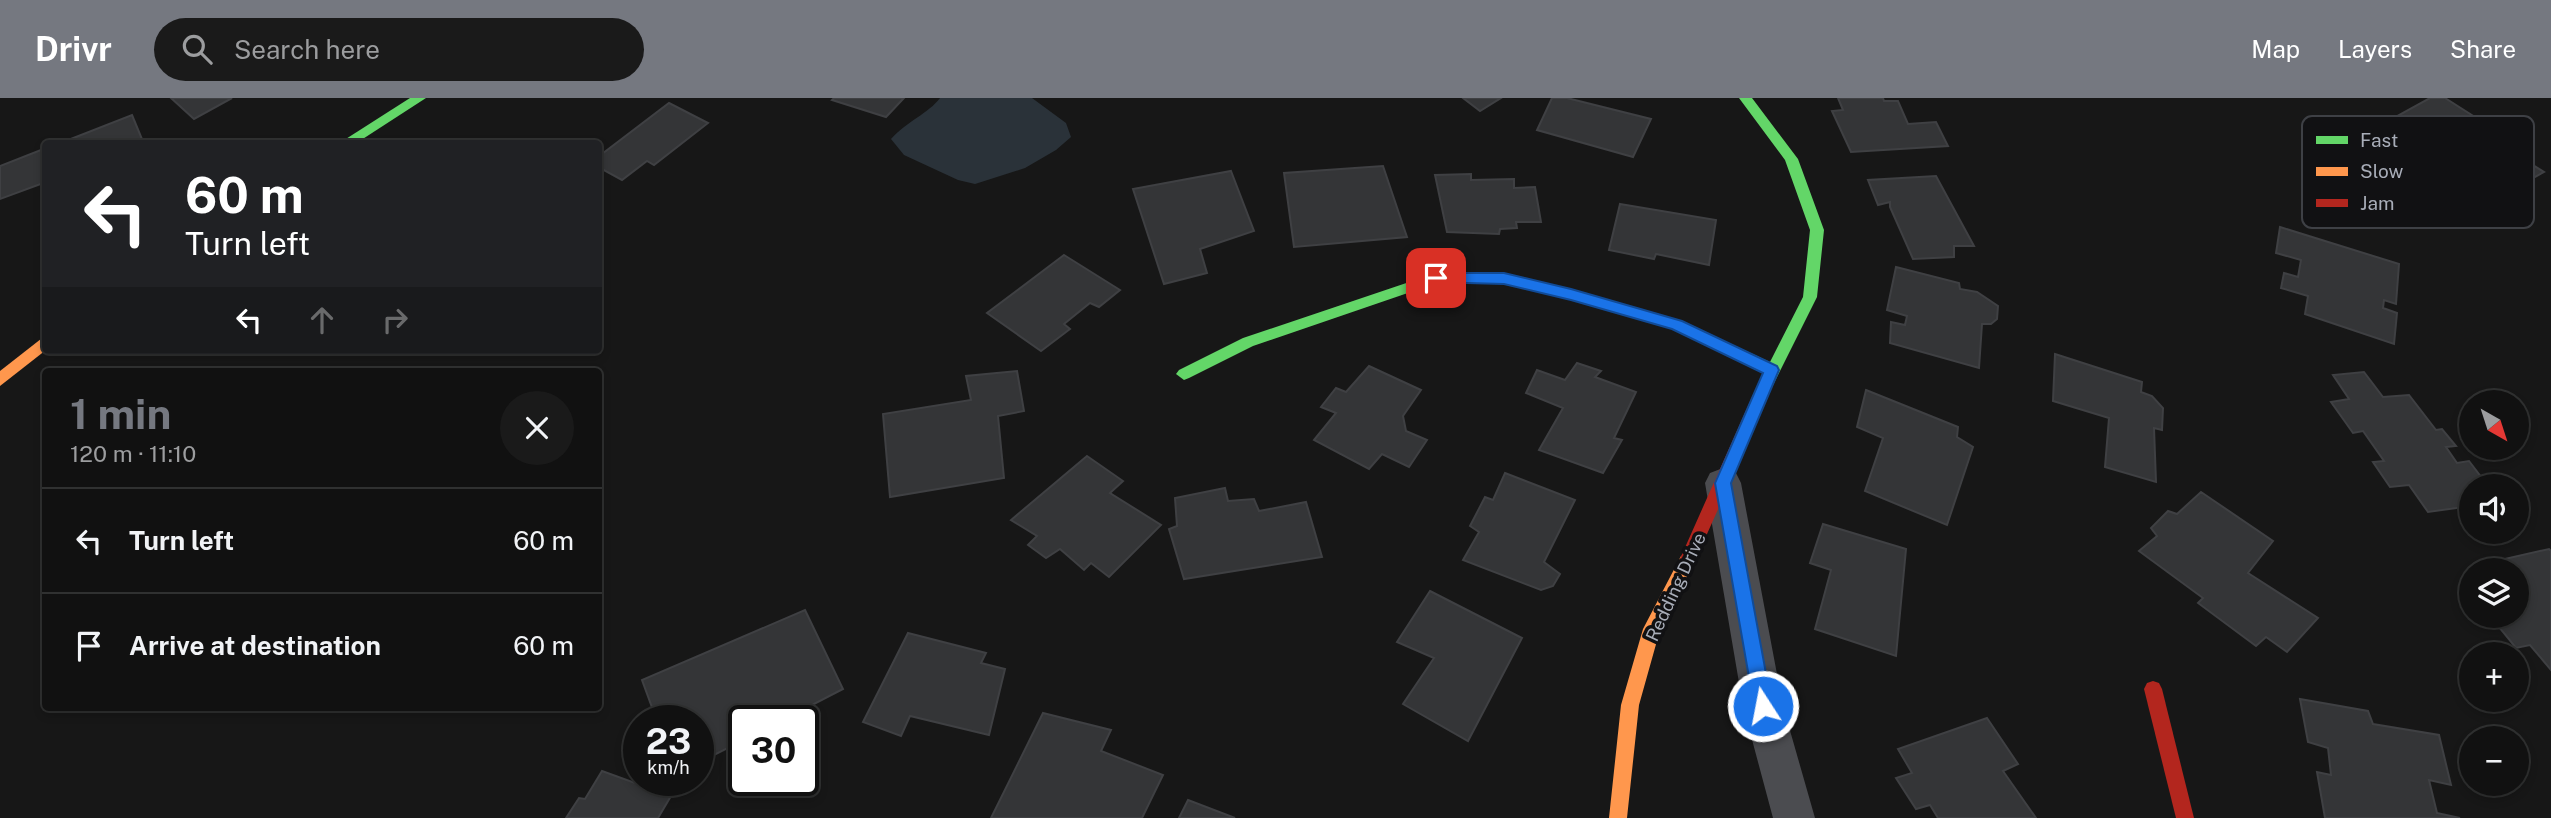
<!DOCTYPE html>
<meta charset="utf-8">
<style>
:root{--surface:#111;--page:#1a1a1a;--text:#f1f3f6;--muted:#9c9d9f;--line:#303131;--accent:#757880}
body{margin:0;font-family:"Public Sans",sans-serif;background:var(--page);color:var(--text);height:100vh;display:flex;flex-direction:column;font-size:26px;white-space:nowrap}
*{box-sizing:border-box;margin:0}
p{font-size:23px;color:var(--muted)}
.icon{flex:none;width:38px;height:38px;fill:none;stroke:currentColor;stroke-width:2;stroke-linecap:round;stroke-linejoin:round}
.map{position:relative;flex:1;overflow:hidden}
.panel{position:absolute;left:42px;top:270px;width:560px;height:343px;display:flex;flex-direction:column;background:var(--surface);border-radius:7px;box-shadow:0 4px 10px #0003,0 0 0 2px var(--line)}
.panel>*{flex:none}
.guide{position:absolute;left:42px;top:42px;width:560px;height:214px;border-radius:7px;box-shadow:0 4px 10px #0003,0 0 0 2px var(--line);background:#202124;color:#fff;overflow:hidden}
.needle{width:46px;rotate:141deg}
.tools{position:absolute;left:2459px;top:292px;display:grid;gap:14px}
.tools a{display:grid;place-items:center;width:70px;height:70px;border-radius:50%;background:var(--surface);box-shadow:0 4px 10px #0003,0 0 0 2px var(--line);font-size:35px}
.speed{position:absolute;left:623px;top:607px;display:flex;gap:14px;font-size:35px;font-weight:700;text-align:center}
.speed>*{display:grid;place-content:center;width:91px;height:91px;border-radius:50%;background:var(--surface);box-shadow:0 4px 10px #0003,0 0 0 2px var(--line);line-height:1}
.speed small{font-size:18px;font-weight:400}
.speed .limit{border:4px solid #111;border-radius:10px;background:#fff;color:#111}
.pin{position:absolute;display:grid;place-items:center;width:60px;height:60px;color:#fff;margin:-30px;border-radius:14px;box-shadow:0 4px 10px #0006}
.me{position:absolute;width:77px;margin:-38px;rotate:349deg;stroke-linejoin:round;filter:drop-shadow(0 0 5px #0008)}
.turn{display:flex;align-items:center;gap:24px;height:147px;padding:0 28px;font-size:32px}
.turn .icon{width:91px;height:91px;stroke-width:2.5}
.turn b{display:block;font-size:49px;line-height:60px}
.lanes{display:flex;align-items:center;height:66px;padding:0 28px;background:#0003;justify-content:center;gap:35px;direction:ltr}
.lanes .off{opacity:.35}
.round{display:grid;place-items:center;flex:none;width:74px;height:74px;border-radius:37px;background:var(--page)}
.head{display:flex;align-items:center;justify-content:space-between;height:119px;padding:0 28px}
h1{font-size:42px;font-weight:700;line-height:52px;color:var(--accent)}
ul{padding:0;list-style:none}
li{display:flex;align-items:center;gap:21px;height:105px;padding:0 28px;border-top:2px solid var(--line)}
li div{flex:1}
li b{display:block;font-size:26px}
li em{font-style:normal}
header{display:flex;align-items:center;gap:42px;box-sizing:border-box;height:98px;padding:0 35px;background:var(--accent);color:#fff}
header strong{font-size:33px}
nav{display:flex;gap:38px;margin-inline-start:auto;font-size:24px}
.search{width:490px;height:63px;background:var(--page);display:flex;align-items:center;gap:18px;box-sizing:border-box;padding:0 24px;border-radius:38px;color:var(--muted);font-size:26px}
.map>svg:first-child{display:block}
.water{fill:#2a3239}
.building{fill:#343537;stroke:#3f4043;stroke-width:2}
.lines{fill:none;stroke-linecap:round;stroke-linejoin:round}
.street{fill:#4b4c50;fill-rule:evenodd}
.fast{fill:#63d668;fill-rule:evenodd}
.slow{fill:#ff974d;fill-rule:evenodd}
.jam{fill:#b3261e;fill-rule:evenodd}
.route{fill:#1a73e8;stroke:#114b97;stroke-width:2}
.labels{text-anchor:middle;stroke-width:7;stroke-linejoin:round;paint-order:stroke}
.street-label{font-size:18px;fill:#a8adb8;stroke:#111113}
.key{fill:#111113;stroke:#3e4045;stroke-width:2}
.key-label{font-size:19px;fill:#a8adb8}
</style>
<header>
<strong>Drivr</strong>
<div class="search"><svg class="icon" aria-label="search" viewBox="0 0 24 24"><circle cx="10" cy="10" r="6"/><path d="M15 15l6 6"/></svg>Search here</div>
<nav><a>Map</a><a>Layers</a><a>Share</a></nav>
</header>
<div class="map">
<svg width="2551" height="720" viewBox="0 0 2551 720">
<rect width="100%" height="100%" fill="#171717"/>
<!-- water -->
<path class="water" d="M940,0H1032L1066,25L1071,39L1056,52L1025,70L975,86L958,82L904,57L891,41C906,24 929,15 940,0Z"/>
<!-- building -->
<g class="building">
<polygon points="171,0 232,0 194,21"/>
<polygon points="834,0 904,0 886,19 832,2"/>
<polygon points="1463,0 1501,0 1480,13"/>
<polygon points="1552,0 1567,0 1651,21 1633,59 1537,32"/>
<polygon points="1838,0 1883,0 1884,3 1898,3 1908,26 1936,24 1948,48 1851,54 1832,13 1843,12"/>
<polygon points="2430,0 2445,0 2506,39 2496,44 2544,74 2513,91 2399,17"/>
<polygon points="669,5 708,25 654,67 647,63 622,82 598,69 598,59"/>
<polygon points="132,17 144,46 58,46"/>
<polygon points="46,50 46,84 0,101 0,68"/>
<polygon points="1383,68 1407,139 1294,149 1284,75"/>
<polygon points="1231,73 1254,133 1200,151 1207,175 1164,186 1133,91"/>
<polygon points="1471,76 1471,82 1514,81 1514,90 1535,89 1541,124 1516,124 1517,130 1500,131 1499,136 1447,134 1435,77"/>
<polygon points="1936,78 1974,148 1954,148 1954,159 1913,161 1890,109 1890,104 1878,107 1868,82"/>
<polygon points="1620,106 1716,122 1709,167 1656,156 1654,161 1609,152"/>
<polygon points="2280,129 2399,166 2396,206 2384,202 2383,210 2397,215 2394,246 2305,216 2308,198 2281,190 2284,175 2298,179 2301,162 2276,155"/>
<polygon points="1064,157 1120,192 1099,209 1090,205 1064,226 1070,231 1041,253 987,215"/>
<polygon points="1896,169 1959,185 1960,191 1977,194 1998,208 1997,221 1991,226 1982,226 1979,270 1890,245 1891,224 1905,227 1907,218 1887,212"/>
<polygon points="2055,256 2142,284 2141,294 2152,298 2163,310 2162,332 2154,330 2156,384 2105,369 2109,320 2053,303"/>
<polygon points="1577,265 1601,273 1595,279 1636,294 1614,340 1622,342 1603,375 1539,352 1563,310 1526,295 1537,272 1565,282"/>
<polygon points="1369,268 1421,292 1403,318 1406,333 1427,342 1409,369 1382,356 1369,371 1314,342 1336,315 1321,309 1336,290 1346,294"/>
<polygon points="1017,273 1024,313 998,318 1004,380 890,399 883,316 971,302 966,278"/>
<polygon points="2364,274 2383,299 2409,297 2436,332 2442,331 2456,348 2446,349 2457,365 2469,363 2488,388 2471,388 2471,408 2428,414 2409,387 2390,389 2373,364 2384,363 2363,333 2353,335 2331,304 2349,301 2333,277"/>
<polygon points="1866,292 1958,329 1957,339 1973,349 1947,427 1865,393 1883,340 1857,329"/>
<polygon points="1087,358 1123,383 1110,395 1161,427 1109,479 1091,465 1084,472 1060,451 1046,460 1028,447 1037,438 1011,422"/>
<polygon points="1505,375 1575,402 1544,464 1560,476 1553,488 1541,492 1463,462 1479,434 1470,428 1485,399 1493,402"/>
<polygon points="1225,390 1228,403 1254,401 1259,413 1306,404 1322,459 1184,481 1169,431 1177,428 1175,400"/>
<polygon points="2201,394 2273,443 2248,475 2318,520 2287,554 2266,539 2256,548 2198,505 2203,500 2139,453 2157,438 2151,430 2168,413 2177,416"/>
<polygon points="1823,426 1906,451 1896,558 1815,531 1831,472 1810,465"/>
<polygon points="2549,451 2551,453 2551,572 2530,547 2516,550 2490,518 2516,518 2516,472 2482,472 2478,467"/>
<polygon points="1430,493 1522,540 1468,643 1403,606 1434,560 1397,544"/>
<polygon points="805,512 843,591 781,623 744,623 744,642 698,665 698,623 657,623 642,582"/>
<polygon points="908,535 986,555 981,565 1005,571 989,637 910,618 901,638 863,624"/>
<polygon points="2300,601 2368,613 2373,626 2439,637 2451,687 2429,682 2437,715 2460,720 2325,720 2317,674 2331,677 2328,650 2308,644"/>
<polygon points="1043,615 1111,632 1101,653 1163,677 1142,720 991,720"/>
<polygon points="1987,620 2018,666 2003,673 2036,720 1938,720 1930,707 1916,711 1896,680 1912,675 1898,651"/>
<polygon points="602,673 671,698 658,720 566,720 579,700 585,701"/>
<polygon points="1188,702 1235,720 1179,720"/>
</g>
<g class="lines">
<!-- street -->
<polygon class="street" points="1723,370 1736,375 1741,385 1783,608 1815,720 1773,720 1743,608 1705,385 1710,375"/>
<!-- fast -->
<g class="fast">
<polygon points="410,0 426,0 355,46 338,46"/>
<polygon points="1739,0 1752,0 1798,61 1824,132 1817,199 1765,303 1755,303 1752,299 1764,275 1672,231 1571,202 1504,185 1437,185 1253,248 1189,280 1184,282 1176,276 1179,272 1243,240 1436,175 1504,175 1571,192 1681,223 1770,264 1803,199 1810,132 1785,62"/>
</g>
<!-- slow -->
<g class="slow">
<polygon points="46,237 46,252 0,288 0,273"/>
<polygon points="1687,456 1693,458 1695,463 1660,532 1639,607 1627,720 1609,720 1621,607 1643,531 1681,458"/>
</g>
<!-- jam -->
<g class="jam">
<polygon points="1760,293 1768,299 1695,463 1693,468 1687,470 1681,468 1679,463 1752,299"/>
<polygon points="2153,583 2159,585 2162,591 2194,720 2176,720 2144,591 2147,585"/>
</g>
</g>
<!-- route -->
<polygon class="route" points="1436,175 1504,175 1571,191 1682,223 1777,268 1779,272 1731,385 1772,608 1769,614 1763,616 1757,614 1754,608 1715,385 1763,275 1672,231 1571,202 1504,186 1431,184 1429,180 1431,176"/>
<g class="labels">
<!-- street labels -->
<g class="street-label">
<text transform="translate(1676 489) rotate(-65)" y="6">Redding Drive</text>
</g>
</g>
<!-- legend -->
<rect x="2302" y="18" width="232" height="112" rx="10" class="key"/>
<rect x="2316" y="38" width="32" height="8" fill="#63d668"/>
<rect x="2316" y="69" width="32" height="9" fill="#ff974d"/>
<rect x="2316" y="101" width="32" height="8" fill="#b3261e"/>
<g class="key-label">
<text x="2360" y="49">Fast</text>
<text x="2360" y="80">Slow</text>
<text x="2360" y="112">Jam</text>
</g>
</svg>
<div class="tools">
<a><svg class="needle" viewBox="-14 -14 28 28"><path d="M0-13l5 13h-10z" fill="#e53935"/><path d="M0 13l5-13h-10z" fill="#9c9d9f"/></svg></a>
<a><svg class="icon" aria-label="sound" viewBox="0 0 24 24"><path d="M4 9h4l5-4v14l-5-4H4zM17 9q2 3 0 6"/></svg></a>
<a><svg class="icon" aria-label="layers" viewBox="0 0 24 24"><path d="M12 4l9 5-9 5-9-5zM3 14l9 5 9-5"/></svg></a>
<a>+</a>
<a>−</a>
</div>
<div class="speed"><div>23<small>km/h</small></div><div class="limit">30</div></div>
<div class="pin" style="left:1436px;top:180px;background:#d93025"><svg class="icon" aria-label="arrive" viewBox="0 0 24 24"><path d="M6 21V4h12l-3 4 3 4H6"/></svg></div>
<svg class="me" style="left:1763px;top:608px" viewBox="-20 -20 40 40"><circle r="17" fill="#1a73e8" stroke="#fff" stroke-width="3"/><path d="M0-11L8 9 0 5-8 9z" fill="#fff"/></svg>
<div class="guide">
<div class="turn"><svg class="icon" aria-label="left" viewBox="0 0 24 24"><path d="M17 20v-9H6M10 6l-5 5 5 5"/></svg><div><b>60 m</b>Turn left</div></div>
<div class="lanes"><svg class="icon" aria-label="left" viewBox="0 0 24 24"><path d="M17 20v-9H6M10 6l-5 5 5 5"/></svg><svg class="icon off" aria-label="ahead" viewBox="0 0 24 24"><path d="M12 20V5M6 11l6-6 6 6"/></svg><svg class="icon off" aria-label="right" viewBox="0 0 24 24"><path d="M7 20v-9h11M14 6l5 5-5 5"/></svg></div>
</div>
<section class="panel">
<div class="head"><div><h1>1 min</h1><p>120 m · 11:10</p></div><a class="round"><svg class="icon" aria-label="close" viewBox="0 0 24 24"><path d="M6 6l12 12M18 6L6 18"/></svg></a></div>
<ul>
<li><svg class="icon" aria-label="left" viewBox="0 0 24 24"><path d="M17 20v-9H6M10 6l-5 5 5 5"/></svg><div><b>Turn left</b></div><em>60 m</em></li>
<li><svg class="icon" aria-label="arrive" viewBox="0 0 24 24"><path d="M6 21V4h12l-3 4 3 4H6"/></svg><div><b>Arrive at destination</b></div><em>60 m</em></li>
</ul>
</section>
</div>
